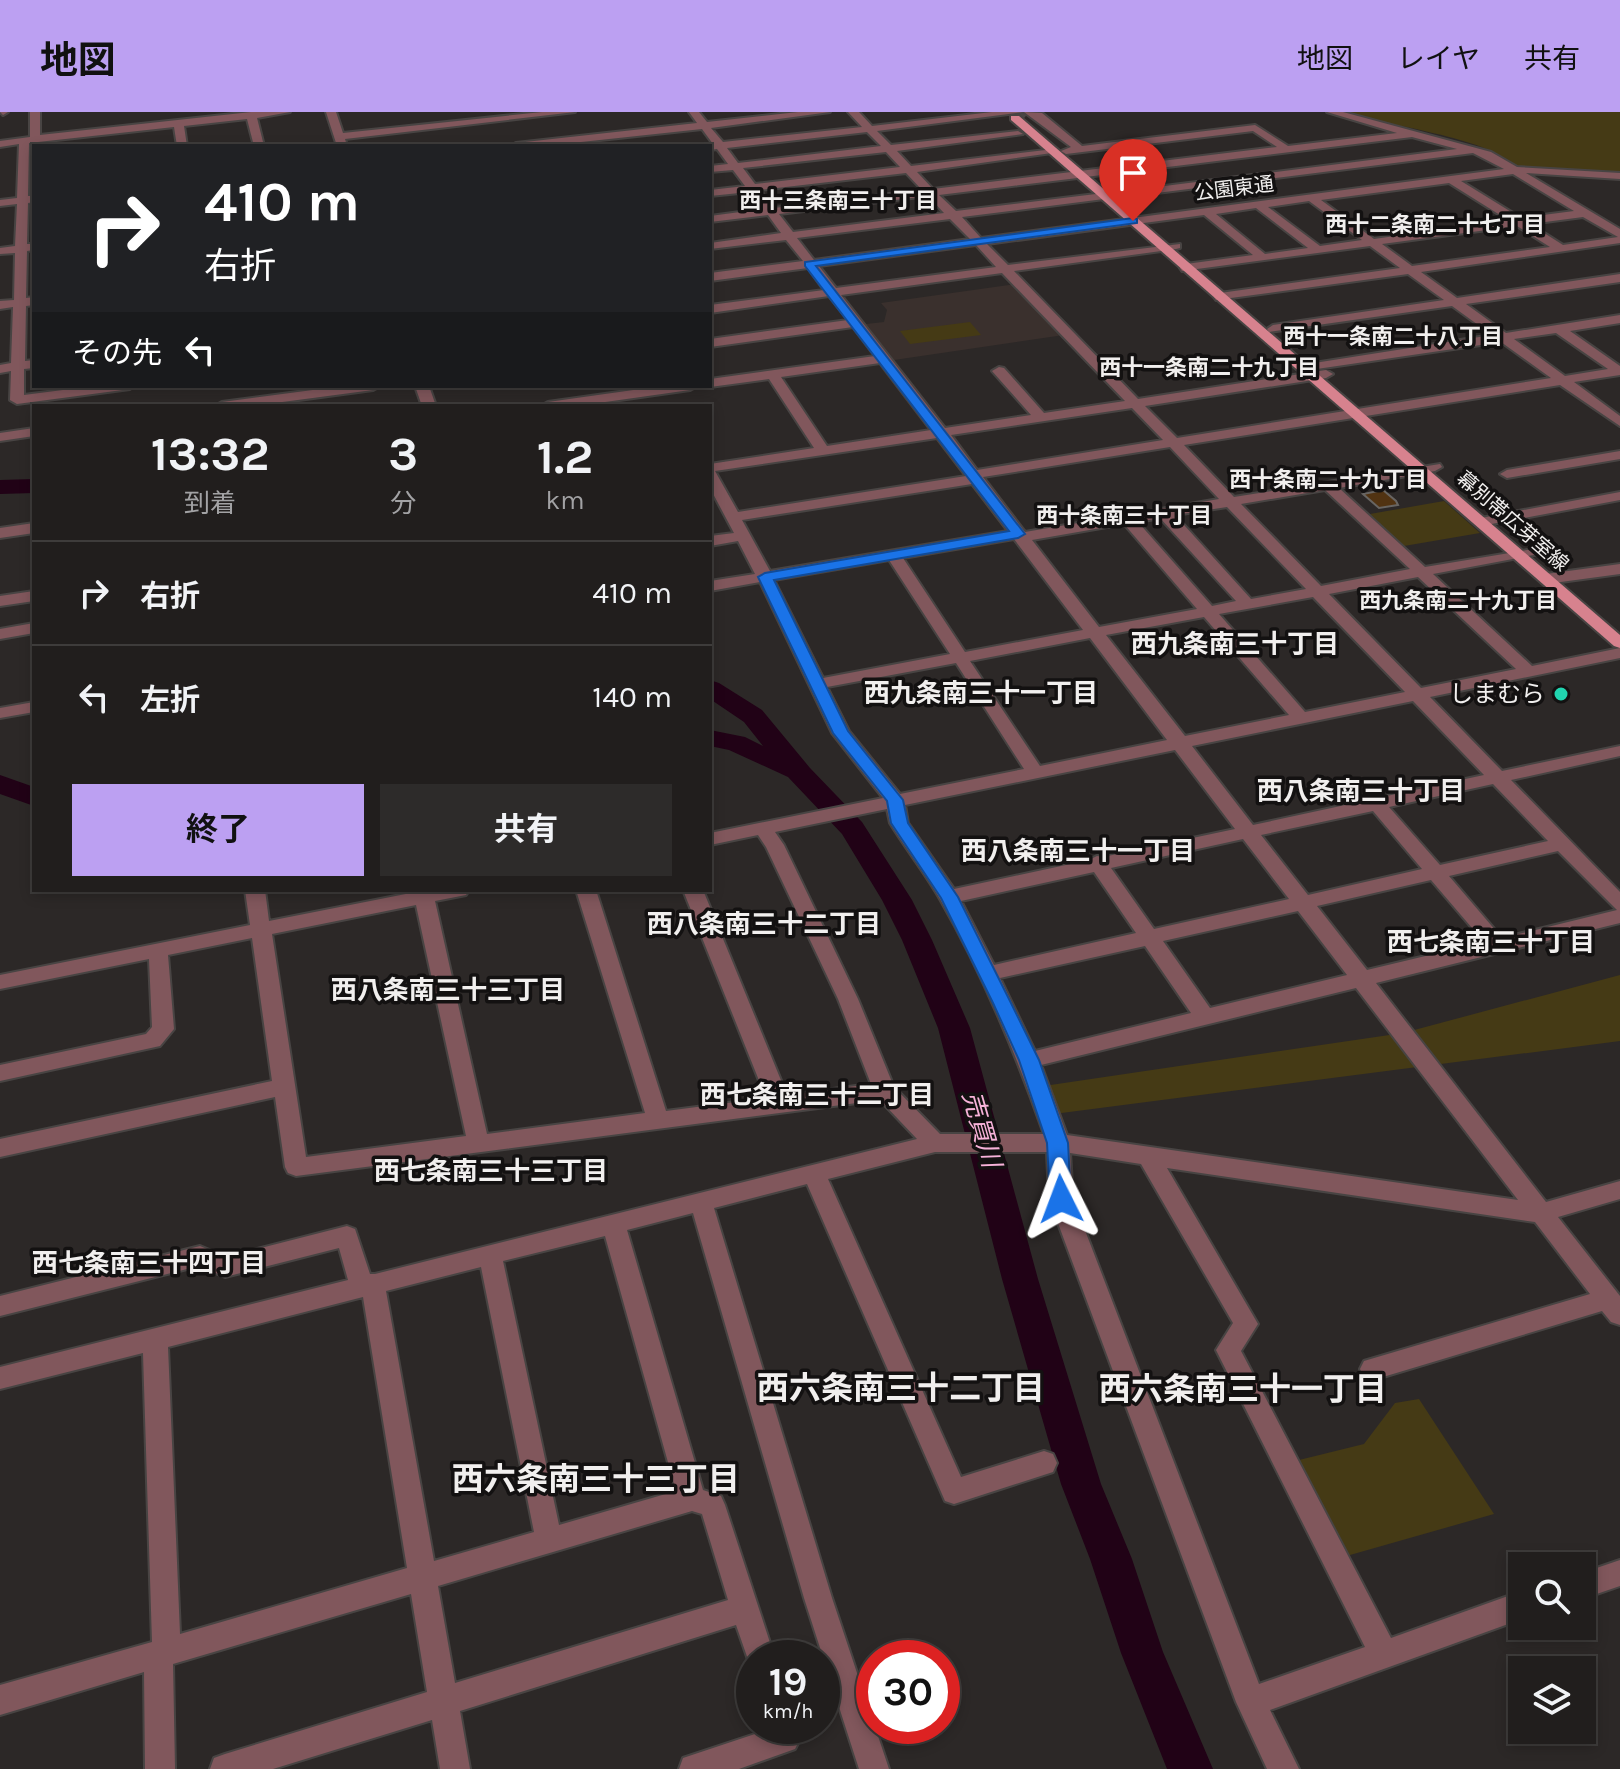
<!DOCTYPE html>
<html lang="ja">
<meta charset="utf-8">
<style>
:root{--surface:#211e1d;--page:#2d2b2a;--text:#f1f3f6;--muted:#a2a2a4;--line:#3e3c3b;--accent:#bca0f2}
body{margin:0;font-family:Karla,"Noto Sans JP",sans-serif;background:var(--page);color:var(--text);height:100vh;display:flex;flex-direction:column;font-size:30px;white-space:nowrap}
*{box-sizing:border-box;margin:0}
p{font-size:26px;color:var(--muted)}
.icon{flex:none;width:44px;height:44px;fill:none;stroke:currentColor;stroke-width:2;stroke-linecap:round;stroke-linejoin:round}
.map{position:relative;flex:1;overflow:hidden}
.details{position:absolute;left:32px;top:292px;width:680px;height:488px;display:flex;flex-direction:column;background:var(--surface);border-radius:0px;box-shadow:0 4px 12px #0003,0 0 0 2px var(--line)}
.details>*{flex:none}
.hud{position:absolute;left:32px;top:32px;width:680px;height:244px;border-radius:0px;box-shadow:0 4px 12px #0003,0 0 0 2px var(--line);background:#202124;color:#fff;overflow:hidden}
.controls{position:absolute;left:1508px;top:1440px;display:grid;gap:16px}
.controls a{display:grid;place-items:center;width:88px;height:88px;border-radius:0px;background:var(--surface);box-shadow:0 4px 12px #0003,0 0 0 2px var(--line);font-size:40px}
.speed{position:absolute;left:736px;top:1528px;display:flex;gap:16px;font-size:40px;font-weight:700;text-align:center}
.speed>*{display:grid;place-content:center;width:104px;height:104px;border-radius:50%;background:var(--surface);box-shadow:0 4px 12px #0003,0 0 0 2px var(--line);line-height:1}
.speed small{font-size:20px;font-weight:400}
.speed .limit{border:12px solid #d22;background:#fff;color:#111}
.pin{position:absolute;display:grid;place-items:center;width:68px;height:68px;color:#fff;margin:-82px -34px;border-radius:50% 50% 50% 0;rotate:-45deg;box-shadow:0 0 8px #0007}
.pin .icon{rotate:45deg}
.me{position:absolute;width:88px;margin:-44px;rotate:357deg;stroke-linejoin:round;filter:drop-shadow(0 0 6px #0008)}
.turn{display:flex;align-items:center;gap:28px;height:168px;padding:0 40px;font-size:36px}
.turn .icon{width:104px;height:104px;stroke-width:2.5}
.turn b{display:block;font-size:56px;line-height:68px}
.then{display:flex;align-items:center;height:76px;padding:0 40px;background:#0003;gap:16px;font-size:30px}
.eta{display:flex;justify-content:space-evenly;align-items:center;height:136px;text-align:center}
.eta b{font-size:48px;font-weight:700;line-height:56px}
.button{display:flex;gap:16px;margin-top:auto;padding:16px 40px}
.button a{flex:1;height:92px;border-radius:0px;background:var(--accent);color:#111;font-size:32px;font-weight:700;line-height:92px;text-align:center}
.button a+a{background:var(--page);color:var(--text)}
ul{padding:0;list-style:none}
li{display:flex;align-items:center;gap:24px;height:104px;padding:0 40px;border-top:2px solid var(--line)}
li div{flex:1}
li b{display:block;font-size:30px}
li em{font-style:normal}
header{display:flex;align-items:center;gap:48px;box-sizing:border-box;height:112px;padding:0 40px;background:var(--accent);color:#111}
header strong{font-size:38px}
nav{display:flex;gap:44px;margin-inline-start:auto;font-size:28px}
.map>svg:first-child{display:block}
.built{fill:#3a302d}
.green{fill:#453a15}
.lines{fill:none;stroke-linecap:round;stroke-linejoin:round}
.river{fill:#210216;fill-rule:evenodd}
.building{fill:#513312;stroke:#686562;stroke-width:2}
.major-tunnel{stroke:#4a4645;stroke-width:11;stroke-dasharray:11 6;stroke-linecap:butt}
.minor-casing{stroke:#484443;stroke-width:4}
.major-casing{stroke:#484443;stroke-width:4}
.minor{fill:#81575c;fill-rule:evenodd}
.major{fill:#d7828e;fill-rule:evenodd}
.route{fill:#1a73e8;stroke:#114b97;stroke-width:2}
.poi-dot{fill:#21d5b0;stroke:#131111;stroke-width:3}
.labels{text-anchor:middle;stroke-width:7;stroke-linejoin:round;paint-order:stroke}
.far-street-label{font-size:20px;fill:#f1efee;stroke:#131111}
.far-neighbourhood-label{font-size:22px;font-weight:bold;fill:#f1efee;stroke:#131111}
.poi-label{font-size:24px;fill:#f1efee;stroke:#131111;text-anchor:end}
.neighbourhood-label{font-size:26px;font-weight:bold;fill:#f1efee;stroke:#131111}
.water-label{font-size:26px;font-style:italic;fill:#f7b2d9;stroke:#131111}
.near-neighbourhood-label{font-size:32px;font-weight:bold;fill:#f1efee;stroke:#131111}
</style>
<header>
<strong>地図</strong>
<nav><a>地図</a><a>レイヤ</a><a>共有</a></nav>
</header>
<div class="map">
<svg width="1620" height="1657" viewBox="0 0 1620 1657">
<rect width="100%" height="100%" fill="#2c2827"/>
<!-- built -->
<polygon class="built" points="1016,172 1064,223 894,248 866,212 884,210 887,198 881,191"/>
<!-- green -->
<g class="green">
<path d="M1344,0H1620V63L1516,54C1483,24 1390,15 1344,0Z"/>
<polygon points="970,210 981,223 910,232 900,219"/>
<polygon points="1444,389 1480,421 1404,434 1370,402"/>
<polygon points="1620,863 1620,929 1046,1003 1037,975 1403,921"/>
<polygon points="1419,1287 1494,1402 1343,1445 1295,1349 1364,1332 1395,1291"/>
</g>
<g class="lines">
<!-- river -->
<g class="river">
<polygon points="34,367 34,381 0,382 0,368"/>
<polygon points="710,568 719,571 762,598 810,656 862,710 912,788 932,828 970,916 1038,1167 1101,1372 1132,1447 1163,1540 1213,1657 1167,1657 1121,1541 1090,1447 1061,1372 1002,1167 938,916 902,828 882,788 842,722 788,665 729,638 710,634 710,618 745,625 763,634 744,610 710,587"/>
<polygon points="0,663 34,675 34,694 0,682"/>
</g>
</g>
<!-- building -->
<polygon class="building" points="1383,378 1396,389 1398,393 1379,396 1363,382"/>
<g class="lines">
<!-- major-tunnel -->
<polyline class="major-tunnel" points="1019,0 1025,5"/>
<!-- minor casing -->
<g class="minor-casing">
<g id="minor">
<polygon points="0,0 8,0 3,3"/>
<polygon points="30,0 40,0 40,23 251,0 290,0 257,6 264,34 254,34 247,7 184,14 187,34 177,34 174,15 29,31 28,84 34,84 34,90 28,91 27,132 34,132 34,138 27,139 26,186 34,185 34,193 26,194 25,249 34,248 34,256 24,257 24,283 94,274 132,274 130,277 17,292 10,288 11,259 0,261 0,253 11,251 13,195 0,197 0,189 14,188 15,141 0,142 0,136 15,134 17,92 0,94 0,88 17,86 19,32 0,35 0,29 30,25"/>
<polygon points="326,0 336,0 343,21 542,0 575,0 345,27 347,34 337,34"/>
<path d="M689,0H699L707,10L798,0H830L711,16L723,30L862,15L848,0H859L872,14L992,0H1023L877,19L891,33L1018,19L1023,22L897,39L911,54L1054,37L1059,40L917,60L933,77L1277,35L1253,19L1066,42L1061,39L1071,35L1024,0L1042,1L1082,34L1255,13L1288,34L1397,21L1327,0H1343L1491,40L1517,55L1620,61V67L1526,61L1620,117V131L1421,160L1457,186L1620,162V170L1466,192L1506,221L1620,203V211L1570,219L1620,254V263L1574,270L1620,304V314L1560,273L1184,333L1234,385L1440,352L1442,355L1435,359L1339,376L1425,455L1539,436V442L1433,462L1532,554L1620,536V546L1430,585L1502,659L1620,634V644L1511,668L1620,780V811L1376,871L1546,1090L1620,1069V1087L1558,1105L1620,1184V1213L1611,1210L1602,1199L1373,1268L1364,1265L1360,1257L1364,1249L1590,1182L1535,1110L1167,1056L1258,1212L1241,1239L1391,1526L1522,1479V1507L1270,1598L1299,1657H1267L1236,1590L1049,1087L1047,1040H935L828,1067L961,1365L1044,1339L1053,1342L1057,1351L1053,1360L954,1392L945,1389L807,1072L714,1096L832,1486L889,1657H859L804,1486L693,1101L627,1118L703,1378L721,1384L725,1393L775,1546H754V1557L751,1556L736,1513L460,1599L470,1657H440L432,1608L273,1657H210L214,1646L225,1642L427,1580L411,1482L173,1552L175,1657H145L144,1560L0,1603V1573L152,1530L143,1241L0,1277V1255L348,1168L339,1136L225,1165L199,1154L0,1204V1184L200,1134L226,1145L347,1114L355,1117L370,1162H375L917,1027L880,988L296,1064L288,1061L285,1055L275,985L0,1045V1027L272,969L252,826L168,843L174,917L160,934L0,969V953L146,922L152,915L149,847L0,877V863L250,813L245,778H265L269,809L426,778H469L466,783L435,789L487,1022L645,1001L576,778H596L666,999L766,986L683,778H703L787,983L871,972L838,887L766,735L758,723L710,733V721L883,686L832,621L760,470L710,479V469L755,462L738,429L710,434V424L734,421L710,376V352L814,336L769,267L710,275L706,274H710V267L875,244L853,215L710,235V227L848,208L829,184L710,201V193L824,178L808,156L710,169V161L803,149L786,128L710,137V131L781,121L768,103L710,110V104L763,97L749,80L710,84V78L745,74L733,58L710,60V54L728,52L717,37L710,38V34H705L713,32L702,17L544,34H511L516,31L697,11ZM867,20L881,34L738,51L727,36ZM1412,25L1457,37L1117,80L1112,83L1117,86L1473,41L1504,57L981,126L962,105L1104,87L1109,84L1104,81L956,99L939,83ZM886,40L900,55L755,72L743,56ZM906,61L922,78L774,96L760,78ZM1513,62L1574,99L1521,106L1461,69ZM1449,71L1508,108L1374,127L1321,88ZM928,84L944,101L793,120L779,102ZM1309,89L1362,128L1320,134L1268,95ZM1256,96L1308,136L1265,142L1216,102ZM1204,103L1253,143L1186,152L1180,156L1182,159L1370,134L1400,156L1220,181L1214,185L1216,188L1408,162L1444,188L1273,213L1267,217L1269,220L1452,194L1492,223L1308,252L1303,253V259L1501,230L1551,266L1177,326L1145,294L1326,266L1333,262L1326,258L1138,287L1014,159L1176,137L1180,136V132L1008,153L987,132ZM1583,105L1618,125L1563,133L1530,112ZM950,107L970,127L814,148L797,126ZM1517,114L1550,135L1412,154L1382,132ZM976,133L996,155L836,176L819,154ZM1002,161L1125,289L1044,301L1004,256L999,255L992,259L1031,303L945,316L841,183ZM1556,221L1608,257L1565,264L1514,227ZM880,251L931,318L827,334L781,265ZM1132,296L1163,328L977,358L951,323ZM937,326L966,364L738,400L715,359ZM1170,335L1219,387L1025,420L983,365ZM972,372L1008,419L770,459L742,408ZM1325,378L1410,457L1321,474L1241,392ZM1227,395L1306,477L1251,487L1175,403ZM1160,406L1236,489L1212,494L1138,410ZM1124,412L1197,497L1099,515L1032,428ZM1014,427L1083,518L965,540L903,446ZM889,448L950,542L823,566L774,468ZM1418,465L1516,557L1421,576L1329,482ZM1313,485L1405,580L1305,600L1219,502ZM1204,505L1289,603L1185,624L1106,523ZM1090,526L1167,628L1040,654L970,549ZM956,551L1024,657L900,682L849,619L827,575ZM1413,589L1484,663L1253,713L1192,634ZM1175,638L1235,717L1103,745L1097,744L1089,748L954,777L908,711L905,693ZM1493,672L1548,729L1440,753L1389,695ZM887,697L890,711C906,737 925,761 940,787C983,862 1016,942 1044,1022H940L894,975L858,887L784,733L775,720ZM1373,699L1422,757L1308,783L1261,723ZM1243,727L1289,787L1154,817L1111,756ZM1558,739L1617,798L1502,826L1449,764ZM1094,760L1136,821L994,853L961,789ZM1431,768L1484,830L1367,858L1317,794ZM416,793L466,1024L306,1045L272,822ZM1298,799L1347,863L1210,896L1163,829ZM1145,834L1191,901L1035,939L1000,866ZM1356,876L1518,1088L1067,1023L1041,953ZM1070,1041L1141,1052L1233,1211L1216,1238L1365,1535L1259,1572L1073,1087ZM605,1124L676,1379L559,1413L503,1149ZM481,1155L534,1420L434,1449L386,1179ZM363,1185L407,1456L180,1522L168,1235ZM692,1399L702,1402L728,1488L455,1571L438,1474Z"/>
<polygon points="343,274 380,274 373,278 253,294 215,294 222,290"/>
<polygon points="415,274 429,274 436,294 422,294"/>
<polygon points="662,274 697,274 690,278 577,294 541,294 548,290"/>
<polygon points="34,316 34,324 0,329 0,321"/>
<polygon points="1620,339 1620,347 1507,366 1500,362 1507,358"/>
<polygon points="1620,380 1620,388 1481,414 1474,410 1481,406"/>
<polygon points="34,411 34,421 0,426 0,416"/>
<polygon points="1620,452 1620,462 1546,472 1538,467 1546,462"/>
<polygon points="34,479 34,489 0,494 0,484"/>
<polygon points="34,511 34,521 0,527 0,517"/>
<polygon points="34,590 34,600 0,606 0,596"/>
<polygon points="1620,1448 1620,1474 1582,1487 1582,1461"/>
<polygon points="766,1614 796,1614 800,1627 795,1637 739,1657 679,1657 683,1646 767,1618"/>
</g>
</g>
<!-- major casing -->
<g class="major-casing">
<polygon id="major" points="1011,4 1019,4 1620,523 1620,536 1614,534 1011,8"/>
</g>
<!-- minor -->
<use href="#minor" class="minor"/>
<!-- major -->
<use href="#major" class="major"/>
</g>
<!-- route -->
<polygon class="route" points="1133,106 1137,107 1137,111 816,154 1025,422 1018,426 774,468 848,619 903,688 908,711 958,785 1011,891 1039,948 1068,1031 1071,1087 1068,1093 1061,1096 1053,1093 1050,1087 1047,1031 1019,948 993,891 941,786 891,711 887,689 833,621 758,465 765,461 1009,419 805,154 805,150"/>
<!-- markers -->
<circle class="poi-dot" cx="1561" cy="582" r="8"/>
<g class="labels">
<!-- far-street labels -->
<g class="far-street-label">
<text transform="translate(1234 76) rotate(-7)" y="7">公園東通</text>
<text transform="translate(1513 409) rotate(41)" y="7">幕別帯広芽室線</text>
</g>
<!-- far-neighbourhood labels -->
<g class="far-neighbourhood-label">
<text x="838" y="96">西十三条南三十丁目</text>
<text x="1435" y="120">西十二条南二十七丁目</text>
<text x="1393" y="232">西十一条南二十八丁目</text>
<text x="1209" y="263">西十一条南二十九丁目</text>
<text x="1328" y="375">西十条南二十九丁目</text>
<text x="1124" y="411">西十条南三十丁目</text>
<text x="1458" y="496">西九条南二十九丁目</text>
</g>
<!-- poi labels -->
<g class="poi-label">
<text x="1545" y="590">しまむら</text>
</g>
<!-- neighbourhood labels -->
<g class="neighbourhood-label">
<text x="1235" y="541">西九条南三十丁目</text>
<text x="981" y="590">西九条南三十一丁目</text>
<text x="1361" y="688">西八条南三十丁目</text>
<text x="1078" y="748">西八条南三十一丁目</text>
<text x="764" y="821">西八条南三十二丁目</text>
<text x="1491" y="839">西七条南三十丁目</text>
<text x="448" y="887">西八条南三十三丁目</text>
<text x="817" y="992">西七条南三十二丁目</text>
<text x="491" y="1068">西七条南三十三丁目</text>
<text x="149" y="1160">西七条南三十四丁目</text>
</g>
<!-- water labels -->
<g class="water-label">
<text transform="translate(982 1017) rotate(74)" y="9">売買川</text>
</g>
<!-- near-neighbourhood labels -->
<g class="near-neighbourhood-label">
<text x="901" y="1287">西六条南三十二丁目</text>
<text x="1243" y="1288">西六条南三十一丁目</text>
<text x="596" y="1378">西六条南三十三丁目</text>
</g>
</g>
</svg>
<div class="controls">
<a><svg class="icon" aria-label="search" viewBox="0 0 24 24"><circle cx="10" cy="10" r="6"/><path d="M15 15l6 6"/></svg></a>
<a><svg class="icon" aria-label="layers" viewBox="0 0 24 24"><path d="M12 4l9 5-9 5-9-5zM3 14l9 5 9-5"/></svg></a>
</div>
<div class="speed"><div>19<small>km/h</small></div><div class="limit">30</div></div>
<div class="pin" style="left:1133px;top:109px;background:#d93025"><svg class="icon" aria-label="arrive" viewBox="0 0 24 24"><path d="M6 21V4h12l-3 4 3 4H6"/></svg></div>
<svg class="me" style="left:1061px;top:1087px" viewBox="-20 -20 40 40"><path d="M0-17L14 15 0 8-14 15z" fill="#1a73e8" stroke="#fff" stroke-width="4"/></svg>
<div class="hud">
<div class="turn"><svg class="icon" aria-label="right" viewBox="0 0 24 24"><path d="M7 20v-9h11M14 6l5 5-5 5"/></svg><div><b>410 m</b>右折</div></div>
<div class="then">その先<svg class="icon" aria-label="left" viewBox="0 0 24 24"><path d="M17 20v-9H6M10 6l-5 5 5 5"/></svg></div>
</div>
<section class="details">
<div class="eta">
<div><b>13:32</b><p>到着</p></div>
<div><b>3</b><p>分</p></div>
<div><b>1.2</b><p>km</p></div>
</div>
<ul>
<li><svg class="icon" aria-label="right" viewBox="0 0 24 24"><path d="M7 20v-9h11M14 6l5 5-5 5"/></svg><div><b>右折</b></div><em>410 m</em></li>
<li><svg class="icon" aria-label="left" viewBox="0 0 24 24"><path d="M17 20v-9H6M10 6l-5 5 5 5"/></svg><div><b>左折</b></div><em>140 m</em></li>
</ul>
<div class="button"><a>終了</a><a>共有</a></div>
</section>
</div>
